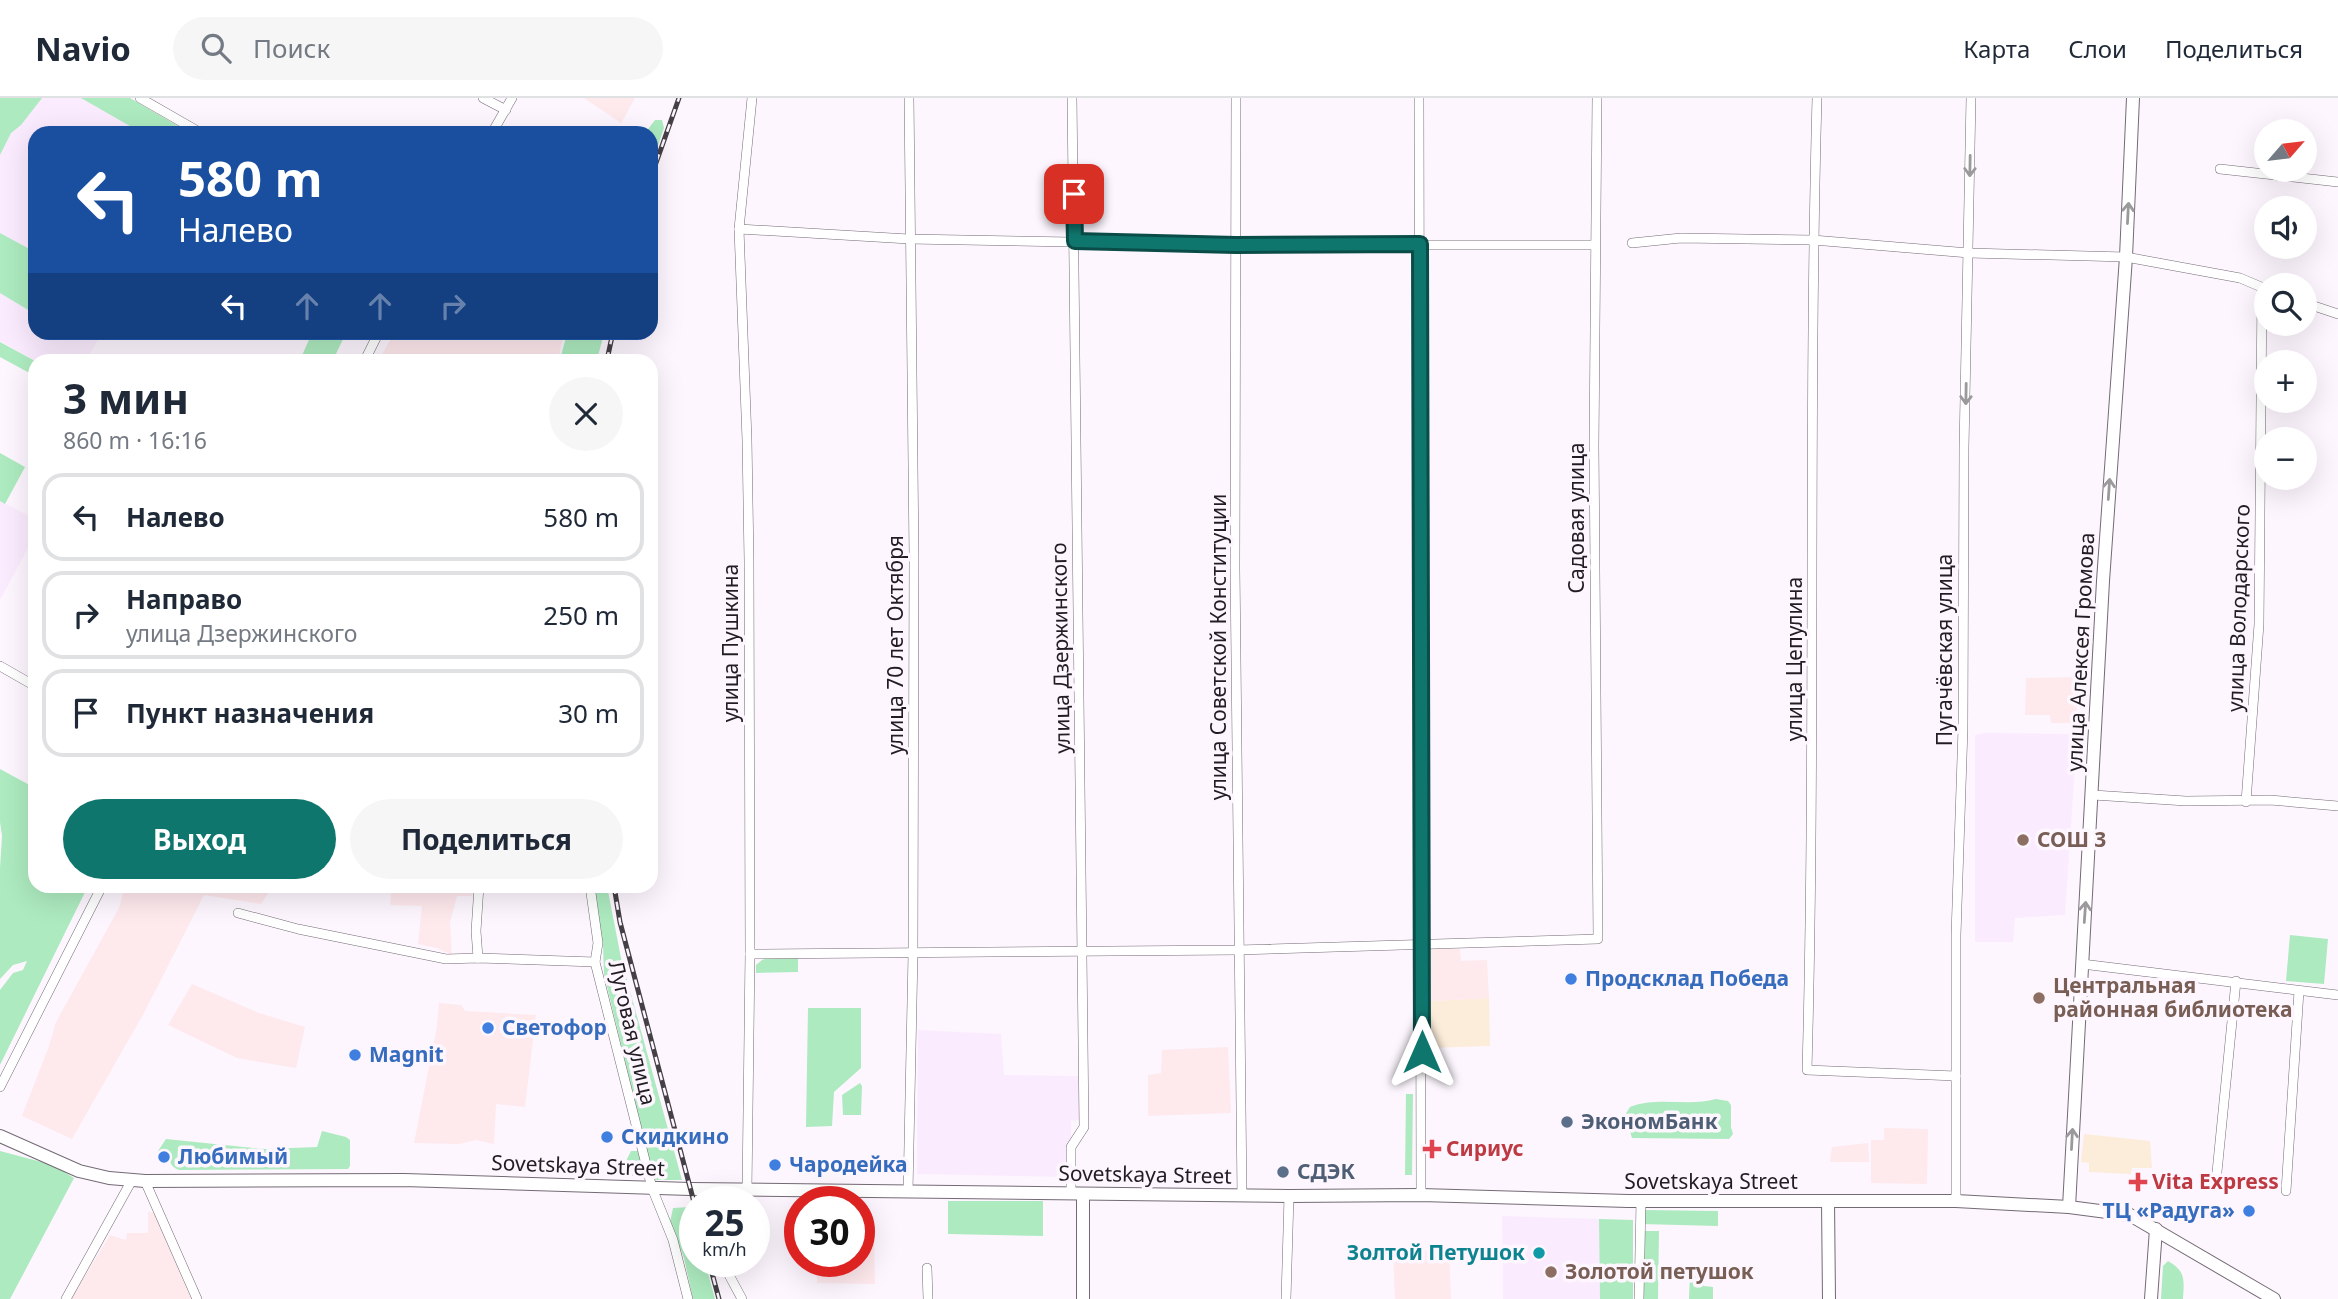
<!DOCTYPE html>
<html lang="ru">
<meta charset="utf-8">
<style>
:root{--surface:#fff;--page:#f6f6f7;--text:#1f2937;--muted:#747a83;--line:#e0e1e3;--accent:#0f766e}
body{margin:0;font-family:"Noto Sans",sans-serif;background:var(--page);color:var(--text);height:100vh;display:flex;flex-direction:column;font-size:26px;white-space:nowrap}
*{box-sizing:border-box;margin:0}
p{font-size:23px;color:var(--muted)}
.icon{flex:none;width:38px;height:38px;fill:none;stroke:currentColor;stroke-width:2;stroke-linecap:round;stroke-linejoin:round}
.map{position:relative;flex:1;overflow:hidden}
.panel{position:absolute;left:28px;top:256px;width:630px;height:539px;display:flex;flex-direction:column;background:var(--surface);border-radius:21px;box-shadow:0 7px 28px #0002}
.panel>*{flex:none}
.banner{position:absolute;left:28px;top:28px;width:630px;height:214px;border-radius:21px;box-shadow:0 7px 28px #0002;background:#1a4fa0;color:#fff;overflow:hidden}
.needle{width:46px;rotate:62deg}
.tools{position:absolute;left:2254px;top:21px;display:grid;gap:14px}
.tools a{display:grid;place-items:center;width:63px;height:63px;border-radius:50%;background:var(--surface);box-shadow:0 7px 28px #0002;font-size:35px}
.speed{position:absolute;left:679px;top:1088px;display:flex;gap:14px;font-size:35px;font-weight:700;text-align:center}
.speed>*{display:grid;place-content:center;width:91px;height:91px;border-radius:50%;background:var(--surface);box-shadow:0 7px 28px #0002;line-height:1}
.speed small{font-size:18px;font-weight:400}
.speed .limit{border:10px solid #d22;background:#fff;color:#111}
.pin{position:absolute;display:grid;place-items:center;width:60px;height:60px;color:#fff;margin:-30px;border-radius:14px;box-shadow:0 4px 10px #0006}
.me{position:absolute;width:77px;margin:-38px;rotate:0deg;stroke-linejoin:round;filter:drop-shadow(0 0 5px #0008)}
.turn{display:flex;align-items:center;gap:24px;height:147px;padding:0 35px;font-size:32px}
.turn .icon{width:91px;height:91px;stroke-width:2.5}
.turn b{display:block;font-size:49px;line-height:60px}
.lanes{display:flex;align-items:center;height:66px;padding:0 35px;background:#0003;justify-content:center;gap:35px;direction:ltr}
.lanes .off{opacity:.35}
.round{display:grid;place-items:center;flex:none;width:74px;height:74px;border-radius:37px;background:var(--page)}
.head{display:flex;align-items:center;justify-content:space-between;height:119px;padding:0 35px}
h1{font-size:42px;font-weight:700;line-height:52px}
.cta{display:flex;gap:14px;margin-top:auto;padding:14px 35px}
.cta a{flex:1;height:80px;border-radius:42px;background:var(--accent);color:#fff;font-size:28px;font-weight:700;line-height:80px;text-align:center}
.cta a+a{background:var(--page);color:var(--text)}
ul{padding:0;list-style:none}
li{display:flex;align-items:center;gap:21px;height:88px;margin:0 14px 10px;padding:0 21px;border:4px solid var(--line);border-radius:21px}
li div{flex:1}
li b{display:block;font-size:26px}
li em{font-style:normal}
header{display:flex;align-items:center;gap:42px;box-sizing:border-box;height:98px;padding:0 35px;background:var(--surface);border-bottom:2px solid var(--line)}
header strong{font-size:33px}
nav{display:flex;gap:38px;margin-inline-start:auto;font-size:24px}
.search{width:490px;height:63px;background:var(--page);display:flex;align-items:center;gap:18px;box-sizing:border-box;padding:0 24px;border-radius:38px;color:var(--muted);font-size:26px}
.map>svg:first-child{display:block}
.commercial{fill:#fcecda}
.industrial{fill:#fee9ed}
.built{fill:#fbebfe}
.green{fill:#adeabf}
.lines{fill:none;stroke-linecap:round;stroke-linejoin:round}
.street-casing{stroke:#746a75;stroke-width:10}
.secondary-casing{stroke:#746a75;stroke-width:14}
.street{stroke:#fff;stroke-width:9}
.secondary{stroke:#fff;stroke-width:12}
.rail-casing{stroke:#454046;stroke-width:5}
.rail{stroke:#fdf6fe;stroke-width:2.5;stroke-dasharray:8;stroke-linecap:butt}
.oneway{stroke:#9b999c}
.route-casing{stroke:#0a4d48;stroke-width:18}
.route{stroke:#0f766e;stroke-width:12}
.education-dot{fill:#8d6e63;stroke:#fdf6fe;stroke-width:2.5}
.shop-dot{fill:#3f7fe0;stroke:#fdf6fe;stroke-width:2.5}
.service-dot{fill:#5c6f8a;stroke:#fdf6fe;stroke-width:2.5}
.health-dot{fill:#e0444e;stroke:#fdf6fe;stroke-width:2.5}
.culture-dot{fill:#0f9aa8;stroke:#fdf6fe;stroke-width:2.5}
.labels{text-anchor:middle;stroke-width:7;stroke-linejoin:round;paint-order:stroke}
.street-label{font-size:21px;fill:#211d22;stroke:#fdf6fe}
.education-label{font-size:21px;font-weight:bold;fill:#785e54;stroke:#fdf6fe;text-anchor:start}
.shop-label{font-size:21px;font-weight:bold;fill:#366cbe;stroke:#fdf6fe;text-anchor:start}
.service-label{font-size:21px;font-weight:bold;fill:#4e5e75;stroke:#fdf6fe;text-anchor:start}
.health-label{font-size:21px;font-weight:bold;fill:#be3a42;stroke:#fdf6fe;text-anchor:start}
.culture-label{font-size:21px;font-weight:bold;fill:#0d838f;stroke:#fdf6fe;text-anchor:end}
</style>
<header>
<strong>Navio</strong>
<div class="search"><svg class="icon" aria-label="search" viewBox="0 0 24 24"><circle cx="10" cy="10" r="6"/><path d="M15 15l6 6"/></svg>Поиск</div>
<nav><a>Карта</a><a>Слои</a><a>Поделиться</a></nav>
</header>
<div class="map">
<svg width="2338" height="1201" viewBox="0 0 2338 1201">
<rect width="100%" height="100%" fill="#fdf6fe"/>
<!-- commercial -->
<g class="commercial">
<polygon points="1489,900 1490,948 1428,950 1429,903"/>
<polygon points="2084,1036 2150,1043 2152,1070 2132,1070 2131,1076 2089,1074 2089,1065 2081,1064"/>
</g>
<!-- industrial -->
<g class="industrial">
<polygon points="584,0 635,0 621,25"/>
<polygon points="394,235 394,234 564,235 558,262 379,262"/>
<polygon points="2079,579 2076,625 2051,625 2050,617 2025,617 2026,580"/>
<polygon points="125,788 273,788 261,806 204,797 145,913 72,1041 22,1018 49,948 56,924 119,810"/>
<polygon points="396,788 472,788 472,798 457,798 450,824 452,857 437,850 418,846 422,808 390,807 391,795"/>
<polygon points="1428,851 1460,851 1461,863 1487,862 1489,900 1429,903"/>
<polygon points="192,886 259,915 305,929 296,970 237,960 168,927"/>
<polygon points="439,905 461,907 465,913 536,917 525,1009 496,1006 494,1046 476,1042 459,1046 414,1045 437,928"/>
<polygon points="1228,949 1231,1015 1148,1018 1148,977 1161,975 1162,952"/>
<polygon points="1884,1030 1928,1031 1927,1086 1871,1085 1871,1042 1884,1042"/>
<polygon points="1868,1045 1869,1064 1830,1064 1832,1049"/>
<polygon points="148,1114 154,1115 191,1201 71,1201 110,1137 126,1142 127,1135 148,1135"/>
<polygon points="859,1134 874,1134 875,1186 817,1185 817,1164 859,1164"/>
<polygon points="1449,1152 1451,1201 1395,1201 1393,1154"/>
</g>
<!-- built -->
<g class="built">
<polygon points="0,0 81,0 142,35 35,35 35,234 102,235 86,262 35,263 0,243"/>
<polygon points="0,403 35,421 35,437 0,502"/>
<polygon points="1986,635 2077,636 2065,817 2015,820 2013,844 1975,844 1975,637"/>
<polygon points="918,932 1001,936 1004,977 1079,978 1079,1022 1071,1023 1071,1079 917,1076"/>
<polygon points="1502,1118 1599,1121 1600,1201 1503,1201"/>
</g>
<!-- green -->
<g class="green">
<polygon points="0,0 42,0 21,27 11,35 0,57"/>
<polygon points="81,0 130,0 190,35 142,35"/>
<polygon points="655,22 662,22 664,30 651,68 651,35 645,35"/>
<polygon points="0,135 35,154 35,216 0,195"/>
<polygon points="312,235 346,235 333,262 300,262"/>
<polygon points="567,235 604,235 597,262 560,262"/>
<polygon points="0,244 35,263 35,278 0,259"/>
<polygon points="0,355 25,369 5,406 0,403"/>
<polygon points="0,671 35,690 35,788 88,788 0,967 0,892 13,875 23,872 27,863 13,867 0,881 0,770 2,738 0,724"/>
<polygon points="593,788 607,788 621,860 682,1082 654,1082 604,876 603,847"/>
<polygon points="2290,837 2328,841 2324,886 2286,883"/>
<polygon points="798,859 798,874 756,875 756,867 762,862 768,860"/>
<polygon points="808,910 861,910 861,970 834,994 832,1028 806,1029"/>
<polygon points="860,985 862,988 861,1017 843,1017 842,997"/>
<polygon points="1406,996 1413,996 1412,1077 1405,1077"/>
<path d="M1716,1001L1728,1003L1731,1007V1029L1733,1036L1729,1041L1632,1040L1625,1017L1630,1009C1657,998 1689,1009 1716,1001Z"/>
<path d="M322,1033L346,1039L350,1042V1068L348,1071L179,1072C169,1068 170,1063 169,1053H158L166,1041L264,1051L317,1049Z"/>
<polygon points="0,1053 53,1067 74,1080 10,1201 0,1201"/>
<polygon points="631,1053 639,1053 644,1073 641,1078 627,1078 624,1067"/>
<polygon points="948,1103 1043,1103 1043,1138 948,1136"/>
<polygon points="690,1109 695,1126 695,1164 705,1164 715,1201 693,1201 684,1160 670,1124 673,1110"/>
<polygon points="1643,1112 1718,1113 1718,1128 1641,1126"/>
<polygon points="1599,1121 1633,1122 1633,1201 1600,1201"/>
<polygon points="1644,1133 1659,1133 1658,1201 1643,1201"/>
<path d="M2168,1163C2186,1173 2184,1182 2183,1201H2161L2163,1168Z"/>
<polygon points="1690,1177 1703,1178 1704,1188 1713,1189 1713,1201 1689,1201"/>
</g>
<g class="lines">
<!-- street casing -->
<g class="street-casing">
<g id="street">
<polyline points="140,0 201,35"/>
<polyline points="483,0 506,12"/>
<polyline points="1236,0 1235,471 1242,1098"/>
<polyline points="1419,0 1421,1097"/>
<path d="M1817,0C1808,324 1816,648 1807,972L1956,978"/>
<polyline points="492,35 512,0"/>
<polyline points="2220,71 2338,84"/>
<polyline points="739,131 909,141 1236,147 1595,147"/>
<polyline points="1632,145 1681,140 1813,142 1969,155 2126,159 2240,180 2266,191"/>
<polyline points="2305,205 2338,216"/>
<polyline points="365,262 379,234"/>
<polyline points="0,568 35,588"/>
<polyline points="2093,697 2186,703 2270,702 2338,708"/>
<polyline points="2246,704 2259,526 2262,190"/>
<polyline points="590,788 598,845 595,864 652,1090 673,1142 688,1201"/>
<polyline points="238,815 298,831 446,861 478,860 595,864"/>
<polyline points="750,856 1238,852 1598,841 1594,348 1597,0"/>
<polyline points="478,860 476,833 479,788"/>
<polyline points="2082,866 2338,897"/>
<polyline points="0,989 102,788"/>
<polyline points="2217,1074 2236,883"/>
<polyline points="145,1083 197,1201"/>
<polyline points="2286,1093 2299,893"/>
<polyline points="908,1094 913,856 914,459 909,0"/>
<polyline points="1071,1096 1071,1049 1084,1029 1072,0"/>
<polyline points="1956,1103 1956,837 1963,630 1964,350 1971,0"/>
<polyline points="733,1104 747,1092 750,856 749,463 747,342 739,131 752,0"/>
<polyline points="725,1164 728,1175 742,1201"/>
<polyline points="927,1170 928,1201"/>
<polyline points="66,1201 132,1082"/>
<polyline points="1286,1201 1289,1098"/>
<polyline points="1639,1201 1641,1103"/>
</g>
</g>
<!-- secondary casing -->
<g class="secondary-casing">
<g id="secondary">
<polyline points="0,1038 79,1073 109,1080 145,1083 404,1082 690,1091 1289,1098 1421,1097 1628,1103 1956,1103 2069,1109 2130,1117 2274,1201"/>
<polyline points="1828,1103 1829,1201"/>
<polyline points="2069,1109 2103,483 2126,159 2133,0"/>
<polyline points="1083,1201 1083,1096"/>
<polyline points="2151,1201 2156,1131"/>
</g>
</g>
<!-- street -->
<use href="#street" class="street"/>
<!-- secondary -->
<use href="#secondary" class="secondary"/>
<!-- rail casing -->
<g class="rail-casing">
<g id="rail">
<polyline points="651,79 679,0"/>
<polyline points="607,262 613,234"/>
<polyline points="614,788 620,824 695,1108"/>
<polyline points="709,1164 719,1201"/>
</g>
</g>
<!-- rail -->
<use href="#rail" class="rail"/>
</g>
<!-- one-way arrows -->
<defs><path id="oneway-shaft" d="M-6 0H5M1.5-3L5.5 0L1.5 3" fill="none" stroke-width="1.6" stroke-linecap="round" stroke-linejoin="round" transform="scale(1.75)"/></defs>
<g class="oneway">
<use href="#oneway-shaft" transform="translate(1970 68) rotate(91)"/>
<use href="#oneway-shaft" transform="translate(2128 115) rotate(-87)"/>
<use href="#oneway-shaft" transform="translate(1966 296) rotate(91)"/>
<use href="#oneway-shaft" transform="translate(2109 391) rotate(-86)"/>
<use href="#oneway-shaft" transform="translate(2085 814) rotate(-86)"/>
<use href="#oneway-shaft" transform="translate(2072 1041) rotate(-87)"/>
</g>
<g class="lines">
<!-- route casing -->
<g class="route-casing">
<polyline id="route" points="1074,96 1075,143 1236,147 1420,146 1422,954"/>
</g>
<!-- route -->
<use href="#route" class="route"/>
</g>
<!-- markers -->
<g class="education-dot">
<circle cx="2023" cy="742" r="7"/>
<circle cx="2039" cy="900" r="7"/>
<circle cx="1551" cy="1174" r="7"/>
</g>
<g class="shop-dot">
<circle cx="1571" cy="881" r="7"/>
<circle cx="488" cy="930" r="7"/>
<circle cx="355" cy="957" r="7"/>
<circle cx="607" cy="1039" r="7"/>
<circle cx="164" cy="1059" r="7"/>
<circle cx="775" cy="1067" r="7"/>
<circle cx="2249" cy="1113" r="7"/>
</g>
<g class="service-dot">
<circle cx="1567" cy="1024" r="7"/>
<circle cx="1283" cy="1074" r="7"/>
</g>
<g class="health-dot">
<path d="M1428.5 1040.5h7v7h7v7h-7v7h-7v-7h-7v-7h7z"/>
<path d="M2134.5 1073.5h7v7h7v7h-7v7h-7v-7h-7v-7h7z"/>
</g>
<circle class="culture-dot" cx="1539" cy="1155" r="7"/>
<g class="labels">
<!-- street labels -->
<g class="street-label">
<text transform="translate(1577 420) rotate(-90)" y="7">Садовая улица</text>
<text transform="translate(2239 510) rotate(-88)" y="7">улица Володарского</text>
<text transform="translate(731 545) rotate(-90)" y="7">улица Пушкина</text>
<text transform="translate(896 547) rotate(-90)" y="7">улица 70 лет Октября</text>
<text transform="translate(1219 549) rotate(-90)" y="7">улица Советской Конституции</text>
<text transform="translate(1061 550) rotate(-91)" y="7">улица Дзержинского</text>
<text transform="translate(1945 552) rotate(-90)" y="7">Пугачёвская улица</text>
<text transform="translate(2081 554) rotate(-87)" y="7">улица Алексея Громова</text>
<text transform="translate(1795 561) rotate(-90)" y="7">улица Цепулина</text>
<text transform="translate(632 935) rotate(77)" y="7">Луговая улица</text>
<text transform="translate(578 1068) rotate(2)" y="7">Sovetskaya Street</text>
<text transform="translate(1145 1077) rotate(1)" y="7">Sovetskaya Street</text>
<text x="1711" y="1091">Sovetskaya Street</text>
</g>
<!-- education labels -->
<g class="education-label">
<text x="2037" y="749">СОШ 3</text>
<text x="2053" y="895">Центральная<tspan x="2053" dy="24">районная библиотека</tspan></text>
<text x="1565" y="1181">Золотой петушок</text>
</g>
<!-- shop labels -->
<g class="shop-label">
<text x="1585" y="888">Продсклад Победа</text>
<text x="502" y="937">Светофор</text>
<text x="369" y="964">Magnit</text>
<text x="621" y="1046">Скидкино</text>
<text x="178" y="1066">Любимый</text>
<text x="789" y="1074">Чародейка</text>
<text x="2235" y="1120" text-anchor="end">ТЦ «Радуга»</text>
</g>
<!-- service labels -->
<g class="service-label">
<text x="1581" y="1031">ЭкономБанк</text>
<text x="1297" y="1081">СДЭК</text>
</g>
<!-- health labels -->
<g class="health-label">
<text x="1446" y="1058">Сириус</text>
<text x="2152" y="1091">Vita Express</text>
</g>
<!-- culture labels -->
<g class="culture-label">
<text x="1525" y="1162">Золтой Петушок</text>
</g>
</g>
</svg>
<div class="tools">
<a><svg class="needle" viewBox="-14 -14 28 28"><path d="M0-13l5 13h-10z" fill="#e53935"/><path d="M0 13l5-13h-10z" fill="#747a83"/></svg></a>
<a><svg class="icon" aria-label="sound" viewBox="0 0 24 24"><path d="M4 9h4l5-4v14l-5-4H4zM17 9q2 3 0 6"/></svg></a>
<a><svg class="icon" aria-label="search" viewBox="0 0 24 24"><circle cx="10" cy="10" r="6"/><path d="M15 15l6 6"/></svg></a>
<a>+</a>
<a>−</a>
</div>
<div class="speed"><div>25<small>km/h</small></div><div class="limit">30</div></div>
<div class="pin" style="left:1074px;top:96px;background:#d93025"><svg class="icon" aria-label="arrive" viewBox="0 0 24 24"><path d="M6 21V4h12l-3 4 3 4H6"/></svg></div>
<svg class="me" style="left:1422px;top:954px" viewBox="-20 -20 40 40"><path d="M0-17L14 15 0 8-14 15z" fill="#0f766e" stroke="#fff" stroke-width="4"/></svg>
<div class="banner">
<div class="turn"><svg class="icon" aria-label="left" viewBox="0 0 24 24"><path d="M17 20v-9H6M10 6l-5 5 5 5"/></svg><div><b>580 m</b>Налево</div></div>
<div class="lanes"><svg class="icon" aria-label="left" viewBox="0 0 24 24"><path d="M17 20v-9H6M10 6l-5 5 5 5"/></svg><svg class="icon off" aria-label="ahead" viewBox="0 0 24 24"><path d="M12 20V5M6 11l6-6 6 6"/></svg><svg class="icon off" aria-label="ahead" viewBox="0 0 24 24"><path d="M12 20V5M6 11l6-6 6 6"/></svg><svg class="icon off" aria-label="right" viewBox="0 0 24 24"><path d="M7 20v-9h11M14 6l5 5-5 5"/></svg></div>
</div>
<section class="panel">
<div class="head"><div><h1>3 мин</h1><p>860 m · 16:16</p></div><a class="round"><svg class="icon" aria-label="close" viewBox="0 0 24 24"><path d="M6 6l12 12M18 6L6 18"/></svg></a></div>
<ul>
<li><svg class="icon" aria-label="left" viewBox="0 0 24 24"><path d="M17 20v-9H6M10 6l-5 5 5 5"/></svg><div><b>Налево</b></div><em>580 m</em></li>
<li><svg class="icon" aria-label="right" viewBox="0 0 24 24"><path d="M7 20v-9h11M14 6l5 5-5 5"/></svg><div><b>Направо</b><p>улица Дзержинского</p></div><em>250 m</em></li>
<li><svg class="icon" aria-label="arrive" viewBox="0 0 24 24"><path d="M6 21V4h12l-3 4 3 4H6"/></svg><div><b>Пункт назначения</b></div><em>30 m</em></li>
</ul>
<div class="cta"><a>Выход</a><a>Поделиться</a></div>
</section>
</div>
